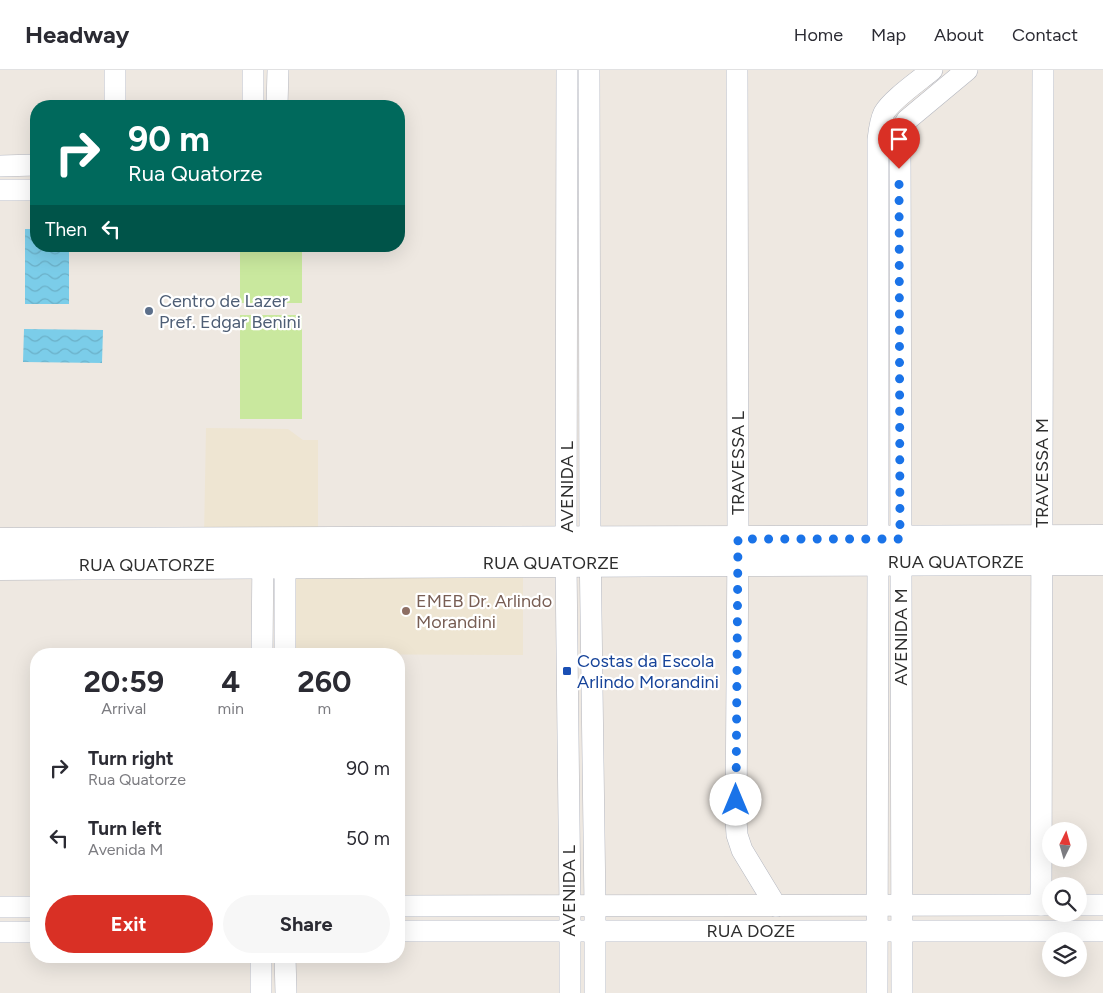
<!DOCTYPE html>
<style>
:root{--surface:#fff;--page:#f7f7f7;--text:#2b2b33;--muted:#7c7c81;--line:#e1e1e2;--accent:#d93025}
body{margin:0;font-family:Figtree,sans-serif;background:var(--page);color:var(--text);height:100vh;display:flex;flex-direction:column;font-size:19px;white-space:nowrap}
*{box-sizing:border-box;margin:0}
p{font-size:16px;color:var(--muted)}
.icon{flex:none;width:28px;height:28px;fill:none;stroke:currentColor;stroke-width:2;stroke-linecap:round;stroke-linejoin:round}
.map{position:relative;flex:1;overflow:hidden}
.side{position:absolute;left:30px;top:578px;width:375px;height:315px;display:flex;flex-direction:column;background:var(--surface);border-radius:20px;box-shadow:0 5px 20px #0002}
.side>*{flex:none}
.banner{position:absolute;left:30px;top:30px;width:375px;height:152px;border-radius:20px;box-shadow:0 5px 20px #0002;background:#00695c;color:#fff;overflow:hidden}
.needle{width:32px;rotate:5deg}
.controls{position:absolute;left:1042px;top:752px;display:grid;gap:10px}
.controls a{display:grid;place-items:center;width:45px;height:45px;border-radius:50%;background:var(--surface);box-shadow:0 5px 20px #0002;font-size:25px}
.pin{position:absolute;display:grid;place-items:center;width:42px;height:42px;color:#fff;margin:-51px -21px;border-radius:50% 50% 50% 0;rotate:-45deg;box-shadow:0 0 5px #0007}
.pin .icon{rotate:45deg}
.me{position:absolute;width:55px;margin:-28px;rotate:0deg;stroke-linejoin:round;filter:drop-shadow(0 0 4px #0008)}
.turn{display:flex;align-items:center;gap:18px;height:105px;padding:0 15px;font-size:22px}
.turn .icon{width:65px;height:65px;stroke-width:2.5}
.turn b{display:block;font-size:35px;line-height:42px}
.then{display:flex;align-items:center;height:48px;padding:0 15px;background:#0003;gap:10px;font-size:19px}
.eta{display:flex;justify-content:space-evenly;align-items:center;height:85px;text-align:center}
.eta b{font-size:30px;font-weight:700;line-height:35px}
.cta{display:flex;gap:10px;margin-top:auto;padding:10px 15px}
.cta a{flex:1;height:58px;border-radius:30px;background:var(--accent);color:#fff;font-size:20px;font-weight:700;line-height:58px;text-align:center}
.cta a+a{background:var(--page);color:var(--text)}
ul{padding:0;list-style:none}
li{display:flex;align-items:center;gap:15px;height:70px;padding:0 15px}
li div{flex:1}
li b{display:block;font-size:19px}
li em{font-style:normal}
header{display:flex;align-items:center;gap:30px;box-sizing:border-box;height:70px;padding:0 25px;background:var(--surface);border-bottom:1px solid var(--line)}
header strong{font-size:24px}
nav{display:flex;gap:28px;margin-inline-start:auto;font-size:18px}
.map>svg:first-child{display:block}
.education{fill:#eee5d2}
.pitch{fill:#c9e89e}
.water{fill:url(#water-waves)}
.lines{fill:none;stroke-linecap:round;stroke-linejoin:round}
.street-casing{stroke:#b4b7c0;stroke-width:22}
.secondary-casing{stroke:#b4b7c0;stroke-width:29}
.street{stroke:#fff;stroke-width:21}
.secondary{stroke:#fff;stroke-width:28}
.route{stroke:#1a73e8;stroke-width:9;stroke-dasharray:0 16.2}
.service-dot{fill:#5c6f8a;stroke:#fff;stroke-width:2}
.education-dot{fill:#8d6e63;stroke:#fff;stroke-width:2}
.transit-dot{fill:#1a4fb4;stroke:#fff;stroke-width:2}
.labels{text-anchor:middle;stroke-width:4.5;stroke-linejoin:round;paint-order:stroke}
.service-label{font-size:18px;fill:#4e5e75;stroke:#fff;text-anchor:start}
.street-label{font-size:18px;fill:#2e2e2e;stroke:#fff}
.education-label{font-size:18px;fill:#785e54;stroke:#fff;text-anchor:start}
.transit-label{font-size:18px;fill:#164399;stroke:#fff;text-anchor:start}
</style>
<header>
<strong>Headway</strong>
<nav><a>Home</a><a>Map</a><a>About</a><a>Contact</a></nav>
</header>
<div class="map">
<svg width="1103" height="923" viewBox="0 0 1103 923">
<defs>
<pattern id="water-waves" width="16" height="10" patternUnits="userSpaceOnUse" patternTransform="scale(1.25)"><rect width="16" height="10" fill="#7bcde9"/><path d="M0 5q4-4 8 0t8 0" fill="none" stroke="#6bb0c8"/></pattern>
</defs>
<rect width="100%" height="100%" fill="#eee8e1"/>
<!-- education -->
<g class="education">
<polygon points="206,358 288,359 303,370 318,370 318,466 204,467"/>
<polygon points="523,497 523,585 288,584 288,498"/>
</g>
<!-- pitch -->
<g class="pitch">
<rect x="240" y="176" width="62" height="57"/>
<rect x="240" y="245" width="62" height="104"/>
</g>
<!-- water -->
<g class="water">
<polygon points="25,159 36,159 36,176 69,176 69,234 25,234"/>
<polygon points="24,259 103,260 102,293 23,292"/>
</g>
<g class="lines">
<!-- street casing -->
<g class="street-casing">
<g id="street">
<polyline points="115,0 115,36"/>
<polyline points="567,0 566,493 570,836 570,923"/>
<polyline points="589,0 590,470 595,836 595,923"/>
<polyline points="737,0 738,469 736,750 737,765 742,780 776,836"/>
<polyline points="253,36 253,0"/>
<polyline points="277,36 278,0"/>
<polyline points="0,96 36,95"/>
<polyline points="0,120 36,120"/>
<polyline points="285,479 285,584"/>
<polyline points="262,584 263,481"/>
<polyline points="1041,835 1043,0"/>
<polyline points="1079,835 1103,835"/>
<polyline points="399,836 1051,835"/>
<polyline points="0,837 36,837"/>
<polyline points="399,861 1103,861"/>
<polyline points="0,862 36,862"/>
<polyline points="261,886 261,923"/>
<polyline points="285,886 286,923"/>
<path d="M877,923L878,492V70C879,61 880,51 884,43C891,30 920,10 932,0"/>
<path d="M902,923L900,70C900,62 902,57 907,50L967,0"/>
</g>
</g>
<!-- secondary casing -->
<g class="secondary-casing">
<g id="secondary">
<polyline points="0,472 1103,469"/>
<polyline points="0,496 738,492 1103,491"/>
</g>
</g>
<!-- street -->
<use href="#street" class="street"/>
<!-- secondary -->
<use href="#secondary" class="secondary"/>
</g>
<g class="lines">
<!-- route -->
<polyline class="route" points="736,730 738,469 900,469 899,99"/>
</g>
<!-- markers -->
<circle class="service-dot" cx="149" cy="241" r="5"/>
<circle class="education-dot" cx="406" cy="541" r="5"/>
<rect class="transit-dot" x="562" y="596" width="10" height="10" rx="2.5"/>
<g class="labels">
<!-- service labels -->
<g class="service-label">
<text x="159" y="237">Centro de Lazer<tspan x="159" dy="21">Pref. Edgar Benini</tspan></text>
</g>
<!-- street labels -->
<g class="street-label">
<text transform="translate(738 393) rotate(-90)" y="6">TRAVESSA L</text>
<text transform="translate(1042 403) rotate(-90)" y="6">TRAVESSA M</text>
<text transform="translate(567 417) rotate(-90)" y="6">AVENIDA L</text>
<text x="956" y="498">RUA QUATORZE</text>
<text x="551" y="499">RUA QUATORZE</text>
<text x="147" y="501">RUA QUATORZE</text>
<text transform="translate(901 567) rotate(-90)" y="6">AVENIDA M</text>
<text transform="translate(569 821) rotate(-90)" y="6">AVENIDA L</text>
<text x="751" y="867">RUA DOZE</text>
</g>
<!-- education labels -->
<g class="education-label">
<text x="416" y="537">EMEB Dr. Arlindo<tspan x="416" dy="21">Morandini</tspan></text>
</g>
<!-- transit labels -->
<g class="transit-label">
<text x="577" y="597">Costas da Escola<tspan x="577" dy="21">Arlindo Morandini</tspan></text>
</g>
</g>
</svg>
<div class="controls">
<a><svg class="needle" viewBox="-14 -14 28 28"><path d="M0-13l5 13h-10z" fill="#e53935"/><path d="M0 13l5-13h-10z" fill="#7c7c81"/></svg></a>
<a><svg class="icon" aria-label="search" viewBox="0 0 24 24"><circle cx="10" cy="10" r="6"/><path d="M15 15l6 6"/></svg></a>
<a><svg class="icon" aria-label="layers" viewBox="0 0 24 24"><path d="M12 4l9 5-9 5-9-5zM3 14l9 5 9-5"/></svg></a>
</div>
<div class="pin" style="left:899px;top:99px;background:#d93025"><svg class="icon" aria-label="arrive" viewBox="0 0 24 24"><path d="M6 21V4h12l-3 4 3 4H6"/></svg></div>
<svg class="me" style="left:736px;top:730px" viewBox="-20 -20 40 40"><circle r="19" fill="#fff"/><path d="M0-13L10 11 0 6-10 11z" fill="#1a73e8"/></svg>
<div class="banner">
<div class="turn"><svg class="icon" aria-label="right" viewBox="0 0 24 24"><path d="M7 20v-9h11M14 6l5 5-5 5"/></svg><div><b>90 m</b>Rua Quatorze</div></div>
<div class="then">Then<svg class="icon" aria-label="left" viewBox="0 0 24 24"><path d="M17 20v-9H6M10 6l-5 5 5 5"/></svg></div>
</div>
<section class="side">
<div class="eta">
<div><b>20:59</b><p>Arrival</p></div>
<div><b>4</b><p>min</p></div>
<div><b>260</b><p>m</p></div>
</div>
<ul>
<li><svg class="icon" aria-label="right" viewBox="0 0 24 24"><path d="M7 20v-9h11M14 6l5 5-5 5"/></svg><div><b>Turn right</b><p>Rua Quatorze</p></div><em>90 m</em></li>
<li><svg class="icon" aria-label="left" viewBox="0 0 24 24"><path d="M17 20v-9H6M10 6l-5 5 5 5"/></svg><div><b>Turn left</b><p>Avenida M</p></div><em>50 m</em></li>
</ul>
<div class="cta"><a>Exit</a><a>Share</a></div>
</section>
</div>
